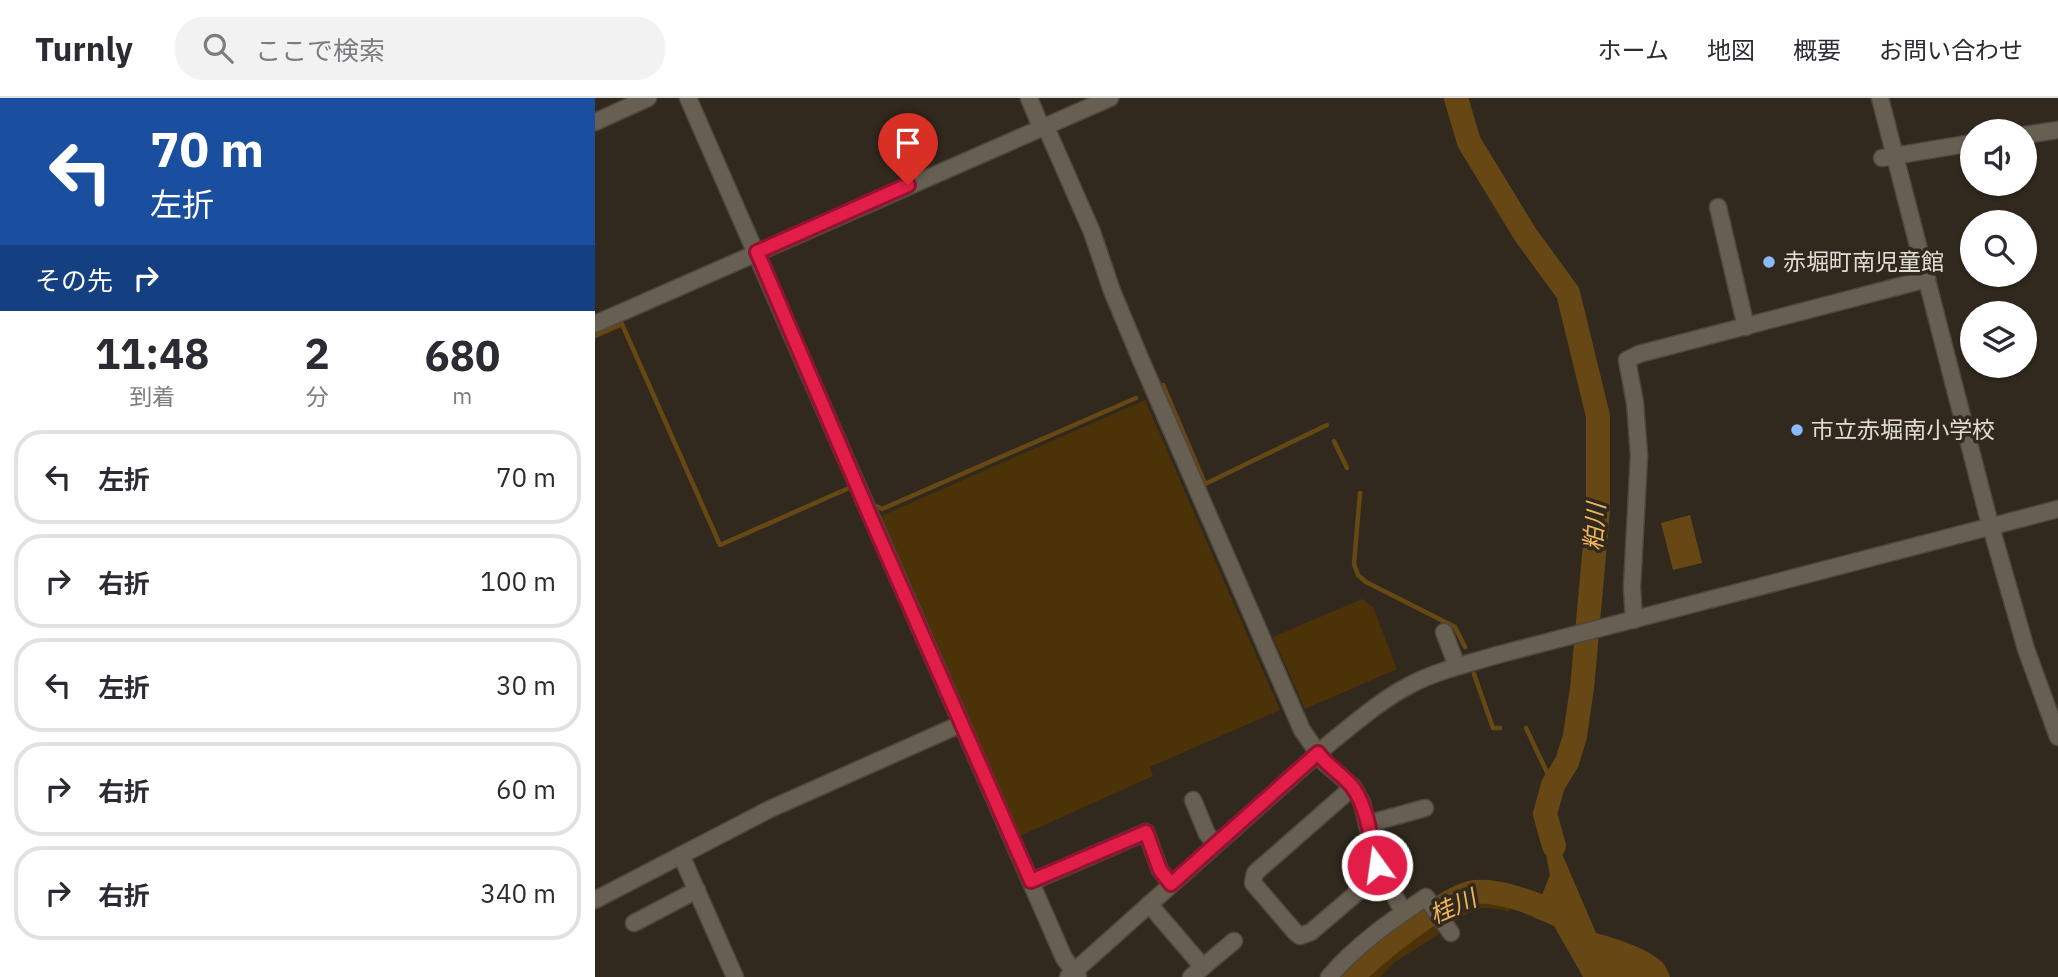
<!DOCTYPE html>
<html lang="ja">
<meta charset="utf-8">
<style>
:root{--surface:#fff;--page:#f2f2f3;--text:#2b2b33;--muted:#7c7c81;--line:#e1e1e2}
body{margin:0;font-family:"IBM Plex Sans","Noto Sans JP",sans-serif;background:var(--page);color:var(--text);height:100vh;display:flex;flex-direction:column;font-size:26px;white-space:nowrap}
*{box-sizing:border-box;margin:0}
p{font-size:23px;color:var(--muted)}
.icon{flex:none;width:38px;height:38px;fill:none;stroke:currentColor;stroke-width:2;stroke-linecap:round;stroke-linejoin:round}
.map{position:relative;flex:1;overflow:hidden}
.side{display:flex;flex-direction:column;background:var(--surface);width:595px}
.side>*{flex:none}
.banner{background:#1a4fa0;color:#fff;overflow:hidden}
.buttons{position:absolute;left:1365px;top:21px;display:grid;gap:14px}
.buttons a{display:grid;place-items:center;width:77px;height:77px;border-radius:50%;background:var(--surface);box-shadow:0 2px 5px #0004;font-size:35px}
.pin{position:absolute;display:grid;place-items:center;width:60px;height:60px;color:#fff;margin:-72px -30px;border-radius:50% 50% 50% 0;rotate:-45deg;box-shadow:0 0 7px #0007}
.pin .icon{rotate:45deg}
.me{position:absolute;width:77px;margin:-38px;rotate:346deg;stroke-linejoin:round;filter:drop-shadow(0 0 5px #0008)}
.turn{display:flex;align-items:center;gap:24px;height:147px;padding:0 35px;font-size:32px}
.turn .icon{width:91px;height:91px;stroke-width:2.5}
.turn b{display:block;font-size:49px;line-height:60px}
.then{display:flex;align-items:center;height:66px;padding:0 35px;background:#0003;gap:14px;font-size:26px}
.eta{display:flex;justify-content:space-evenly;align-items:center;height:119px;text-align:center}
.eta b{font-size:42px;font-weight:700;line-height:49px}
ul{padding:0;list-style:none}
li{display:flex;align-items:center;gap:21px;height:94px;margin:0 14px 10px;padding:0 21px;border:4px solid var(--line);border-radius:28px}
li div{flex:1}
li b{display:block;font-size:26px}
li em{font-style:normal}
header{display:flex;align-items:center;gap:42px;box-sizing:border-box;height:98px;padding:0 35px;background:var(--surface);border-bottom:2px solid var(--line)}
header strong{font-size:33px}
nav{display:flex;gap:38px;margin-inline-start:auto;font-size:24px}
.search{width:490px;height:63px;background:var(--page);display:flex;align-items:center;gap:18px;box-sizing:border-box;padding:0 24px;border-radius:28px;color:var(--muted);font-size:26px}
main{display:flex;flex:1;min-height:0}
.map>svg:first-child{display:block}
.green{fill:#4b3207}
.water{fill:#674814}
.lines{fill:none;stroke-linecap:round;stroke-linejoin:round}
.stream{stroke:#674814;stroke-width:4.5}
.river{stroke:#674814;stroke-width:24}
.minor-casing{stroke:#4d473d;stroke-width:19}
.minor{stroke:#675f52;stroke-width:16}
.route-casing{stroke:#92132f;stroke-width:18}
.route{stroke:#e11d48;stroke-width:12}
.poi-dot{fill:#8abafc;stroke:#31291e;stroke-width:2.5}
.labels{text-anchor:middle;stroke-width:7;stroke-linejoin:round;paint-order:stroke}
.poi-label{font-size:23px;fill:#e1dcd5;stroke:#31291e;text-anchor:start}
.water-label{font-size:24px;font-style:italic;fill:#f1b55a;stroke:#31291e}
</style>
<header>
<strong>Turnly</strong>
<div class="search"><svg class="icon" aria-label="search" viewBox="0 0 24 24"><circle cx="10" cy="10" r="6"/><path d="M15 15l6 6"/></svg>ここで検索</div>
<nav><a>ホーム</a><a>地図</a><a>概要</a><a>お問い合わせ</a></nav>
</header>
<main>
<section class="side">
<div class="banner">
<div class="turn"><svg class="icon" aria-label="left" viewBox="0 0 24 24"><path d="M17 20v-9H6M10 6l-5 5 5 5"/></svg><div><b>70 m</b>左折</div></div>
<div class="then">その先<svg class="icon" aria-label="right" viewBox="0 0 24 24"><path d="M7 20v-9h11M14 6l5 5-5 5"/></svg></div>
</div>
<div class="eta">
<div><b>11:48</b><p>到着</p></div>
<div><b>2</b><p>分</p></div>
<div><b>680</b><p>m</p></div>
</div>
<ul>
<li><svg class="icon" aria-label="left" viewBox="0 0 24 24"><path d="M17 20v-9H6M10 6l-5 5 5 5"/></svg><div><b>左折</b></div><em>70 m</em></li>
<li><svg class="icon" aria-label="right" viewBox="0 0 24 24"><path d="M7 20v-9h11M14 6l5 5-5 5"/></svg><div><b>右折</b></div><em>100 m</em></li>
<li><svg class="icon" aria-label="left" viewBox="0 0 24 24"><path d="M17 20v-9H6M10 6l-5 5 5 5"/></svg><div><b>左折</b></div><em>30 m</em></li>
<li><svg class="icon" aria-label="right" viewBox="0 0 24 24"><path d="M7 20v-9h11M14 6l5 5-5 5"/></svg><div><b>右折</b></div><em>60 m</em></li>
<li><svg class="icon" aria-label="right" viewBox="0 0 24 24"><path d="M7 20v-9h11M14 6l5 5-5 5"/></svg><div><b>右折</b></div><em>340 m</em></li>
</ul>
</section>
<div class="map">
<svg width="1463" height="879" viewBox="0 0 1463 879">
<rect width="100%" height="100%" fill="#31291e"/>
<!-- green -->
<g class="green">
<polygon points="550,302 685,612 555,669 558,678 425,738 284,419"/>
<polygon points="767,501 778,509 802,571 710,611 678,539"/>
<path d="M883,798L899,799L914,806V814C887,806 879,810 857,826L852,825L843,832L844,836L800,864L785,879H771C801,845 843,818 883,798Z"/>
</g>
<!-- water -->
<g class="water">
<polygon points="1095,417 1107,465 1078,472 1066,425"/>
<path d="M950,716L1001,835C1022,841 1050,849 1067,864C1071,868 1073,874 1075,879H988L959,828L938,819L955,777L948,740Z"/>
</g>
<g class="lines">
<!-- stream -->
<g class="stream">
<polyline points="0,238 27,226 125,447 254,390"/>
<polyline points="568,287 610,386 732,327"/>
<polyline points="739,343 752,370"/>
<polyline points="765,395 759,466 763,477 771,484 860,529 870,549"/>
<polyline points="279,407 287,411 541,300"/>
<polyline points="879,576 898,630 905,630"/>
<polyline points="931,630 958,687"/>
</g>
<!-- river -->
<g class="river">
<polyline points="861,0 874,44 930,136 973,195 1003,318 1003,413 987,590 980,638 972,664 958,687 950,716 959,748"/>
<path d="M757,879C778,857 851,798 880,794C908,791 948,810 974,819"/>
</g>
<!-- minor casing -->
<g class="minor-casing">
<g id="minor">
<polyline points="93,0 469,860 483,879"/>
<polyline points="434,0 446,29"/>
<polyline points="1285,0 1392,415 1431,551 1463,639"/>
<polyline points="0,24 53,0"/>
<polyline points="450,27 497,134 517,193 545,260 707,632 730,665 758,689 767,705 782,767 808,813"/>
<polyline points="1430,37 1463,32"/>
<polyline points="1287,60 1377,45"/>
<polyline points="1123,109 1151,229"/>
<polyline points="0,226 515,0"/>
<polyline points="1039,522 1037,489 1044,357 1040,305 1032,262 1044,256 1332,181"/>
<polyline points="849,534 862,568"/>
<polyline points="758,689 660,775 658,785 700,834 705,838 716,834 785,775"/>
<polyline points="598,702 612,736 621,746"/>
<polyline points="772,726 830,710"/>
<polyline points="86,757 140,879"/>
<polyline points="436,784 551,734 565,772 576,786"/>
<polyline points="0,802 175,711 366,626"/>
<polyline points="554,806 608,869"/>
<polyline points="39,825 102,792"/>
<path d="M473,879L736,644C761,624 786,602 815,587C843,572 873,566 902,557L1463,411"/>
<polyline points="596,879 639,843"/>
<path d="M734,879C761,847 797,822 831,799L856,835"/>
</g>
</g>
<!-- minor -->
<use href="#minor" class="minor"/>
</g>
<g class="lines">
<!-- route casing -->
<g class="route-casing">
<path id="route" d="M313,87L162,154L278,425L436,783L551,734L565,772L576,786L723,655C733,669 749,677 759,691C773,712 776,743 782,767"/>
</g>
<!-- route -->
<use href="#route" class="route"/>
</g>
<!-- markers -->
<g class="poi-dot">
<circle cx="1174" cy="164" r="7"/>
<circle cx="1202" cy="332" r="7"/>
</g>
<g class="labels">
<!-- poi labels -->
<g class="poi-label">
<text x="1188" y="172">赤堀町南児童館</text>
<text x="1216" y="340">市立赤堀南小学校</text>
</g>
<!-- water labels -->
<g class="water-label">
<text transform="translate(1000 429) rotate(-86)" y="8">粕川</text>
<text transform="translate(858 809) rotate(-24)" y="8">桂川</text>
</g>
</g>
</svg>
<div class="buttons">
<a><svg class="icon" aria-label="sound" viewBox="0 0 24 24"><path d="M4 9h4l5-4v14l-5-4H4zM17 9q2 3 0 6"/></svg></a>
<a><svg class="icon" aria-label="search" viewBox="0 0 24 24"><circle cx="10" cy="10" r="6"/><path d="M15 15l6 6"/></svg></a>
<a><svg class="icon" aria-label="layers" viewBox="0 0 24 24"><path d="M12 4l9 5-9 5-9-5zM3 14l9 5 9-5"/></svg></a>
</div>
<div class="pin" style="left:313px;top:87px;background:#d93025"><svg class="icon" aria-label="arrive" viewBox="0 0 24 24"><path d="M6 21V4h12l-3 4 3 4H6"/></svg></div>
<svg class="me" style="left:782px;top:767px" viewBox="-20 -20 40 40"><circle r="17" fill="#e11d48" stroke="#fff" stroke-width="3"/><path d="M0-11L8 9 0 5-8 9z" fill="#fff"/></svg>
</div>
</main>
